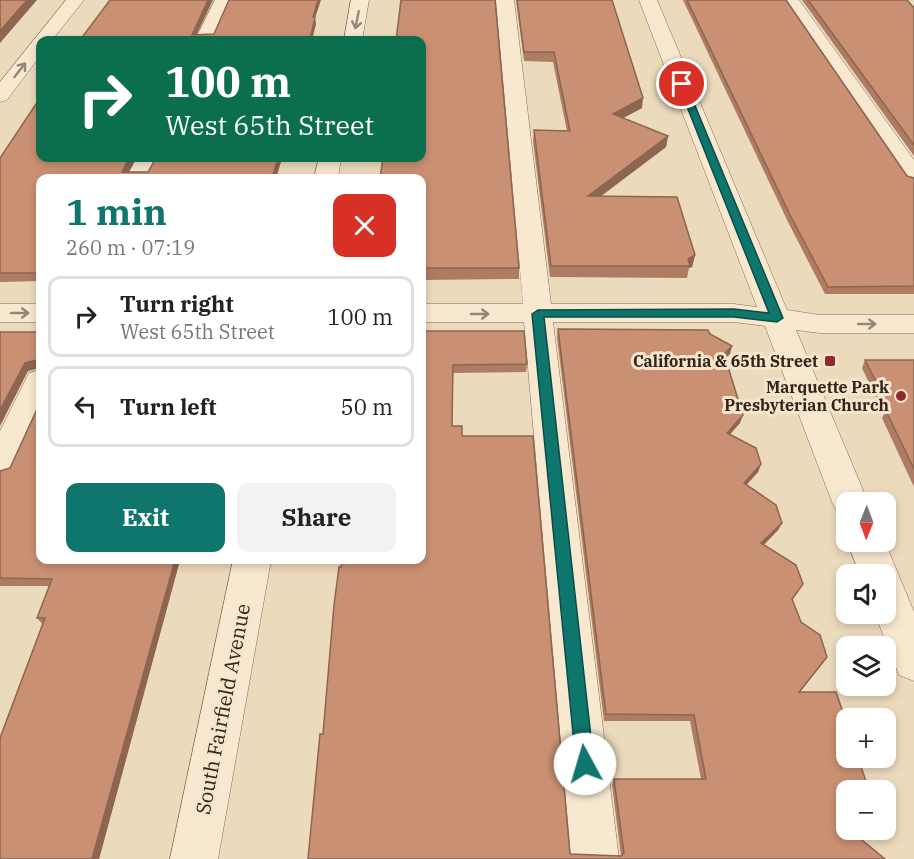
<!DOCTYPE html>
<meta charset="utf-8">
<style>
:root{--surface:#fff;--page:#f2f2f2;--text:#222;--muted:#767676;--line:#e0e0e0;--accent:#0f766e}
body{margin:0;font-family:"IBM Plex Serif",serif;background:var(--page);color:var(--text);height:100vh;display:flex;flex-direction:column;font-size:22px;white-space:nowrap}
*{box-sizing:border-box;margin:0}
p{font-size:20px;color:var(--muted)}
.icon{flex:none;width:33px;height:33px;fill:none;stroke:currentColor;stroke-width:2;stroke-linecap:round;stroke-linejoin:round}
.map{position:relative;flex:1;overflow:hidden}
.side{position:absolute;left:36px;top:174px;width:390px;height:390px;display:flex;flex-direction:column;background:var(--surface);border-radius:12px;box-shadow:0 3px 9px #0003}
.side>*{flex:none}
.top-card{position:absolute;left:36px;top:36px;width:390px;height:126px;border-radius:12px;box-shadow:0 3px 9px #0003;background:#0b6e4f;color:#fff;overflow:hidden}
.needle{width:39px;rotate:181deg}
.tools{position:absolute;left:836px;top:492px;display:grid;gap:12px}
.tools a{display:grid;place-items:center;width:60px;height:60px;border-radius:12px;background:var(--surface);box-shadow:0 3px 9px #0003;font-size:30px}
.pin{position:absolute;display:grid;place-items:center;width:51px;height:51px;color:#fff;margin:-26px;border:3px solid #fff;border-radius:50%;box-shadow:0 2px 6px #0007}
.me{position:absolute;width:66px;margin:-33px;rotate:354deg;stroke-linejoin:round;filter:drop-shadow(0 0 4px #0008)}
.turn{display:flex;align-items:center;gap:21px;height:126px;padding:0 30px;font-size:27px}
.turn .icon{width:78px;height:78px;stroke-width:2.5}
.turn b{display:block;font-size:42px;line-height:51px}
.round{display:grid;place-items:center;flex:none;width:63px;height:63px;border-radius:12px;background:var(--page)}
.summary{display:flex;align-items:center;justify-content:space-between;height:102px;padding:0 30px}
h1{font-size:36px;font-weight:800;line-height:45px;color:var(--accent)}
.button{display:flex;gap:12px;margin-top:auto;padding:12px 30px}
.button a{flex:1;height:69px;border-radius:12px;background:var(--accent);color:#fff;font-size:24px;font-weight:800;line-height:69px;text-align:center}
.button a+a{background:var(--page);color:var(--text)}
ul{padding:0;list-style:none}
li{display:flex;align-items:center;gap:18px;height:81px;margin:0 12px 9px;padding:0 18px;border:3px solid var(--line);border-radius:12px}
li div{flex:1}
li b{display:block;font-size:22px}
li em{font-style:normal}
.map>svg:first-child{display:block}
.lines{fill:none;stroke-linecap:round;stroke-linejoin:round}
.minor-casing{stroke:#846b57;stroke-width:1}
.minor{fill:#f8e8d0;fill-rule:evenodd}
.wall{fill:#ae7c63}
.shaded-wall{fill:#8d6550}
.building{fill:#ca9073;stroke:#8d6550;stroke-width:1.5}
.oneway{stroke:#968676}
.route{fill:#0f766e;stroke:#0a4d48;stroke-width:1.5}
.poi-dot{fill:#912832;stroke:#f4e5cc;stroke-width:2}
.labels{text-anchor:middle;stroke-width:6;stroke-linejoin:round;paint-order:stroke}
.poi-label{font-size:16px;font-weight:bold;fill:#33251b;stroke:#f4e5cc;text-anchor:end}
.near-street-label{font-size:20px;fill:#33251b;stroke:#f4e5cc}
</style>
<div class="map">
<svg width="914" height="859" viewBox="0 0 914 859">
<rect width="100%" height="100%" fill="#ecdabd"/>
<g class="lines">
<!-- minor casing -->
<g class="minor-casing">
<g id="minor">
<polygon points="66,0 84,0 52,40 40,40 40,56 7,100 0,102 0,82"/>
<polygon points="215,0 233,0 213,40 195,40"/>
<polygon points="351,0 369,0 362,40 344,40"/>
<polygon points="496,0 514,0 551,304 734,304 757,307 639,0 657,0 787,310 820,315 914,315 914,333 820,333 796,330 868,502 846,502 846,515 837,512 832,502 765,326 734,322 553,322 619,859 571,859 524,322 422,322 422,304 523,304"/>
<polygon points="781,0 799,0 914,160 914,184 906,182"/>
<polygon points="137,158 160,158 150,178 126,178"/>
<polygon points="319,158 341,158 338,178 314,178"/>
<rect x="0" y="304" width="40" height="18"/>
<polygon points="40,370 40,414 12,475 0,479 0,431 29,373"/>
<polygon points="847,542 885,542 914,612 914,681 899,675 875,614 885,614 885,574 860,574"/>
<polygon points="233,560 271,560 218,859 170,859"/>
</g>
</g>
<!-- minor -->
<use href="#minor" class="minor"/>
</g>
<!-- wall -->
<g class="wall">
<polygon points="516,0 612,0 642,108 623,118 668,136 666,147 600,197 695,255 692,267 689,268 687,278 550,277 533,141 534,130 567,131 553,62 524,61"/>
<polygon points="683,0 786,0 907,176 914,178 914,294 825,294 788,222"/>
<polygon points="802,0 907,0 914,8 914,156"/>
<polygon points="0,158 136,158 129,172 148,172 282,158 276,178 40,178 40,281 0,282"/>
<polygon points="422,178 519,268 519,279 422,280"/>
<polygon points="558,329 710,334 730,354 725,358 740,423 730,434 761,464 758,472 746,485 782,523 778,530 764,545 798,592 792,600 801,622 827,657 800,692 862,840 885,859 308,859 323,734 341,567 422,331 527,364 526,372 453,373 452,426 462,436 570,854 621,856 612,785 614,779 701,779 690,721 604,721 557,337"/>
<polygon points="40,332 40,560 180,560 99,859 0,859 43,625 37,618 49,586 0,586 0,471 10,468 38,407 38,368 28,371"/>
<polygon points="865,360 914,360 914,487 882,418 884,414 862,368"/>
</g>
<!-- shaded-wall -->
<g class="shaded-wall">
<polygon points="27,0 37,0 0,43 0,31"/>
<polygon points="208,0 213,0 194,40 192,35"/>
<polygon points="318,0 321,0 315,18 316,24 312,40 310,40 313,17"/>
<polygon points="643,98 642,108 612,124 613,114"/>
<polygon points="668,136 666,147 586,207 588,196"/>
<polygon points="129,158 136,158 125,178 122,172"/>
<polygon points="278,158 282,158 276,178 272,178"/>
<polygon points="695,255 692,267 689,268 688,259"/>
<polygon points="732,346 730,354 721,362 724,354"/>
<polygon points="36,360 39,368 28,371 0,426 0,410 25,363"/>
<polygon points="743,415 740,423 724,441 727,433"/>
<polygon points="761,464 758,472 741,491 744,483"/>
<polygon points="782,523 778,530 757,551 761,543"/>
<polygon points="175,560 180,560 99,859 92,859"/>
<polygon points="827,657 822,664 794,699 799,692"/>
</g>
<!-- building -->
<g class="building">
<polygon points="0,0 27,0 0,31"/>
<polygon points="110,0 208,0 192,35 214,34 229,0 318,0 313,17 315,17 310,40 80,40"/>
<polygon points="401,0 495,0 519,268 422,268 422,178 380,178 383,158 422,158 422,40 396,40"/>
<polygon points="517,0 612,0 643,98 613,114 668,136 588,196 677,197 695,255 688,259 690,266 551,266 534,130 570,131 554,52 524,52"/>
<polygon points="687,0 786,0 907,176 914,178 914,286 828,287 790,215"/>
<polygon points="808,0 907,0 914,8 914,145"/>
<polygon points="40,98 40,158 129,158 122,172 148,172 156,158 278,158 272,178 40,178 40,273 0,273 0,158"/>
<polygon points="558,329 708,330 710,334 732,346 724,354 743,415 727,433 756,448 761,464 744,483 776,505 782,523 761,543 796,565 803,584 792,599 801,622 820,635 827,657 799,692 836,692 846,721 846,758 858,758 869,790 846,790 846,830 869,830 862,840 885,859 308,859 320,734 323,734 334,605 339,567 341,567 342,560 422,560 422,331 524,331 527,364 453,365 452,426 462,426 462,436 533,436 570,854 621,856 624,853 614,779 706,779 694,715 606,714"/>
<polygon points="0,332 40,332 40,560 175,560 92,859 0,859 0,738 45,618 37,618 52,579 0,578 0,471 10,468 38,407 39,362 36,360 25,363 0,410"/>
<polygon points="865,360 914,360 914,469 886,411 891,411"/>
</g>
<!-- one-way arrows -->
<defs><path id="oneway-shaft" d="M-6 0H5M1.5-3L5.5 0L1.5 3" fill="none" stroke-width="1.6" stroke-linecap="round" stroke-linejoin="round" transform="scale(1.5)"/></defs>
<g class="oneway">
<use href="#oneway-shaft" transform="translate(357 20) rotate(101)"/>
<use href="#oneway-shaft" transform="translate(20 70) rotate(-52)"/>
<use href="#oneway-shaft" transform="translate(20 313)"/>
<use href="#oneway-shaft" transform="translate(480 314)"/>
<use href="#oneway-shaft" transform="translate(867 324)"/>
</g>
<!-- route -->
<polygon class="route" points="682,81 686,84 783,318 777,322 734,317 544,317 594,764 591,771 585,773 578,771 576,764 532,314 538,310 734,309 769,313 678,84"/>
<!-- markers -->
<g class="poi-dot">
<rect x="824" y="355" width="12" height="12" rx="3"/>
<circle cx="901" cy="396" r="6"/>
</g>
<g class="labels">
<!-- poi labels -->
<g class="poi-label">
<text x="818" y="367">California &amp; 65th Street</text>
<text x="889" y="393">Marquette Park<tspan x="889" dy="18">Presbyterian Church</tspan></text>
</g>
<!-- near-street labels -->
<g class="near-street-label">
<text transform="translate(223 709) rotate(-79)" y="7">South Fairfield Avenue</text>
</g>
</g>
</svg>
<div class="tools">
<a><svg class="needle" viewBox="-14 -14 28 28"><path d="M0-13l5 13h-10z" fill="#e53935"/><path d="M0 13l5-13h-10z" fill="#767676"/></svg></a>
<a><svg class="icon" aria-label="sound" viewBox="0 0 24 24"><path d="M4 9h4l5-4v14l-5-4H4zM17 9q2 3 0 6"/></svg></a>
<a><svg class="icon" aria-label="layers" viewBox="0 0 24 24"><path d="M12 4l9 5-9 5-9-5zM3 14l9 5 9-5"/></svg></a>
<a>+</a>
<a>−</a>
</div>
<div class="pin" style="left:682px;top:84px;background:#d93025"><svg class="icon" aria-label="arrive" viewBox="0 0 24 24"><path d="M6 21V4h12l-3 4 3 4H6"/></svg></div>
<svg class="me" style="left:585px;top:764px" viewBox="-20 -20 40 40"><circle r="19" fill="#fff"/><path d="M0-13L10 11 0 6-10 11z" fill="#0f766e"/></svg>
<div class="top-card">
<div class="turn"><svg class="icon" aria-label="right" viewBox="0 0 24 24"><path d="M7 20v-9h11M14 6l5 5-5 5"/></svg><div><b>100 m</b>West 65th Street</div></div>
</div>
<section class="side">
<div class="summary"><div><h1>1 min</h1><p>260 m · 07:19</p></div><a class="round" style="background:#d93025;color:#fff"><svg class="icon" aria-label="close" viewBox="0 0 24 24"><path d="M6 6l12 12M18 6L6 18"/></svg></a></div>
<ul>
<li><svg class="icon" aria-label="right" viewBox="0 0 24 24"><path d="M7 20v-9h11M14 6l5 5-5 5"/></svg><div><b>Turn right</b><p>West 65th Street</p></div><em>100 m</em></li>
<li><svg class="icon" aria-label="left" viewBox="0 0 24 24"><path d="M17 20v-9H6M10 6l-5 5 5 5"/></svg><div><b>Turn left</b></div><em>50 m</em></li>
</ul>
<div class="button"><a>Exit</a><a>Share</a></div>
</section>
</div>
